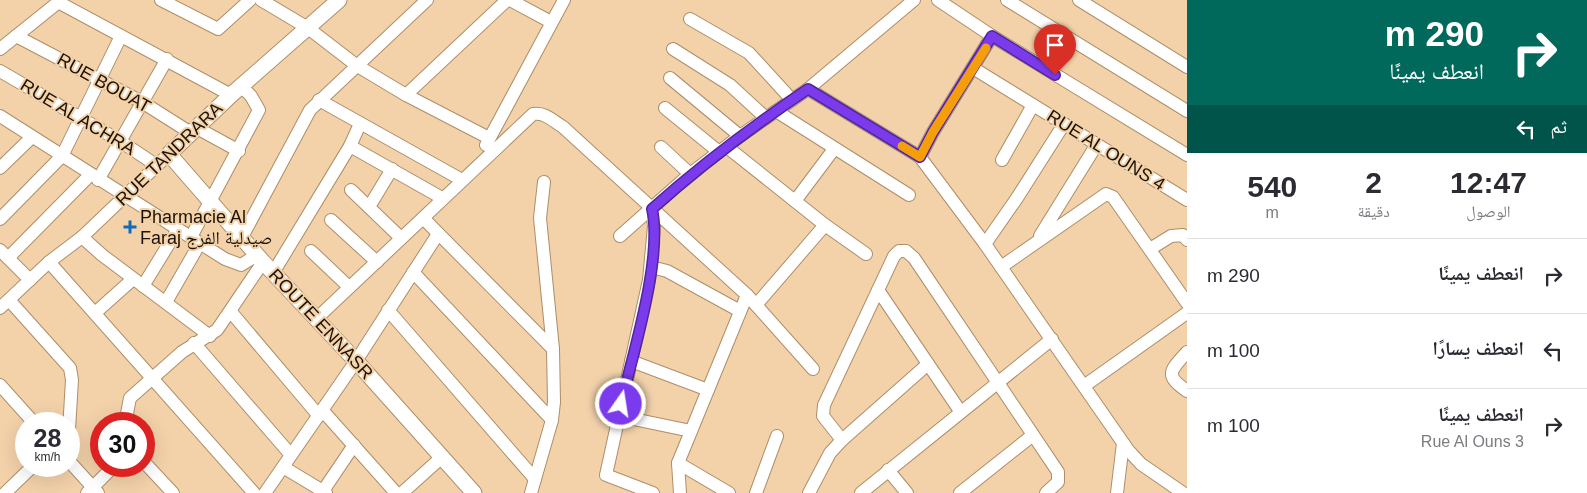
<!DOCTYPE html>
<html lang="ar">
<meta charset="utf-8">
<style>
:root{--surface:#fff;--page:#f7f7f7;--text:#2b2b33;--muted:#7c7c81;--line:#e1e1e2}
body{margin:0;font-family:Arial,"Noto Naskh Arabic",sans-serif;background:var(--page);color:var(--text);direction:rtl;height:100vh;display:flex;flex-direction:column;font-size:19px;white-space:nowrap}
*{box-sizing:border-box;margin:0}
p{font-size:16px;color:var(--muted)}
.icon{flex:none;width:28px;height:28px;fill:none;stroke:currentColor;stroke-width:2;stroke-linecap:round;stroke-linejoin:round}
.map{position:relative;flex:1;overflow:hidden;direction:ltr}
.sheet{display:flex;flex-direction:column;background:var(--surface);width:400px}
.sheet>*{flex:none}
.top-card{background:#00695c;color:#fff;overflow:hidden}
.speed{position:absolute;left:15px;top:412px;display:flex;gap:10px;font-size:25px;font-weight:700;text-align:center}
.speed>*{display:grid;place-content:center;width:65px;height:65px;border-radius:50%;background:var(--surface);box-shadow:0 5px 20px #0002;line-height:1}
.speed small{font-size:12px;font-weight:400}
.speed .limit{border:8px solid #d22;background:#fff;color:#111}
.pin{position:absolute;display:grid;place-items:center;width:42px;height:42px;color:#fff;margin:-51px -21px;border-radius:50% 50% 50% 0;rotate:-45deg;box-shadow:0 0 5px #0007}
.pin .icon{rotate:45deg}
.me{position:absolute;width:55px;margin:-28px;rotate:13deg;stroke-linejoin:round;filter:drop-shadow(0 0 4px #0008)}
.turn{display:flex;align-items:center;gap:18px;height:105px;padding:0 20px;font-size:22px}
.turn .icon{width:65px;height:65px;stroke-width:2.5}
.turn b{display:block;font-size:35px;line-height:42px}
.then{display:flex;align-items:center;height:48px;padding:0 20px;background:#0003;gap:10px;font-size:19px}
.eta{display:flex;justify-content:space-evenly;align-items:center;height:85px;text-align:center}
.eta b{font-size:30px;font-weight:700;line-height:35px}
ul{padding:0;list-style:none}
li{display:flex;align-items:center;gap:15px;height:75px;padding:0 20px;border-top:1px solid var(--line)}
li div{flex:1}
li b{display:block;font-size:19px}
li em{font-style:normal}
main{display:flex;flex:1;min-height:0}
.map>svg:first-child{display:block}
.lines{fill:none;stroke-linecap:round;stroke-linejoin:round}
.minor-casing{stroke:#ad8e68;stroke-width:14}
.major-casing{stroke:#ad8e68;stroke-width:17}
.minor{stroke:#fff;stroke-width:12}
.major{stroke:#fff;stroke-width:15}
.route-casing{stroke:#51269a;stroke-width:12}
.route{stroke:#7c3aed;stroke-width:9}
.slow{stroke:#f59e0b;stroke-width:9}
.poi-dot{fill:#136ab8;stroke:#f3d2aa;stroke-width:2}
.labels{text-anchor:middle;stroke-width:4;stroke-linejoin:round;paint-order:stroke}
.street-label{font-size:18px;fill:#1d1204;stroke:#f3d2aa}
.poi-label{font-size:18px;fill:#1d1204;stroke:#f3d2aa;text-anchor:start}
</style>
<main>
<section class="sheet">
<div class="top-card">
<div class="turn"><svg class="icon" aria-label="right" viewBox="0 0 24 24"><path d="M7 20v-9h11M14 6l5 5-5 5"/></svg><div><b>290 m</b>انعطف يمينًا</div></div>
<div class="then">ثم<svg class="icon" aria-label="left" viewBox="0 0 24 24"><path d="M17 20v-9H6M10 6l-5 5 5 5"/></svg></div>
</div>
<div class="eta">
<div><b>12:47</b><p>الوصول</p></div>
<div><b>2</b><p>دقيقة</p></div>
<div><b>540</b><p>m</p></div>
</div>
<ul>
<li><svg class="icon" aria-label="right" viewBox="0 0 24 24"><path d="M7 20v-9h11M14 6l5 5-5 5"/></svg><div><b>انعطف يمينًا</b></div><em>290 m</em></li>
<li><svg class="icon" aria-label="left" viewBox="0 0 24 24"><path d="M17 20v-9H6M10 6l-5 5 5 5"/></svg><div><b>انعطف يسارًا</b></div><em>100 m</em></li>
<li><svg class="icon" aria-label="right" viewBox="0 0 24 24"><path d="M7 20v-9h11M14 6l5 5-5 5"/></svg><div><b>انعطف يمينًا</b><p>Rue Al Ouns 3</p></div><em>100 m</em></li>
</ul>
</section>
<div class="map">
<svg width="1187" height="493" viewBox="0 0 1187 493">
<rect width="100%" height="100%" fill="#f3d2aa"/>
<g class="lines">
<!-- minor casing -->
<g class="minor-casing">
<g id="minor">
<polyline points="161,0 218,29 250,0"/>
<polyline points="261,0 308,28 356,65 406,95 489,138"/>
<polyline points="510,0 551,22"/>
<polyline points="938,0 992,36 1187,155"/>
<polyline points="1007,0 1187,111"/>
<polyline points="1079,0 1187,67"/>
<polyline points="58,2 231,95"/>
<polyline points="690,19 749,53 792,100"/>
<polyline points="16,36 142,102 191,133"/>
<polyline points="0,49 61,0"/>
<polyline points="673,49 730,85 766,118"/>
<polyline points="973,68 1187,200"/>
<polyline points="0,71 120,141 156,165"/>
<polyline points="670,78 740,136"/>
<polyline points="808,89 920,157 985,244 1128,450 1141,464 1183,493"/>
<polyline points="406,95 507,0"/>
<polyline points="319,100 462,180"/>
<polyline points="665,108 719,152"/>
<polyline points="776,111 909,195"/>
<polyline points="0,116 225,259 241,265 257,255"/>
<polyline points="197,128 239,151"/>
<polyline points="486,145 564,0"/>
<polyline points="350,146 442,198"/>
<polyline points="661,147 690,174"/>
<polyline points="727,147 825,225 866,254"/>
<polyline points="920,157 933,132 992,36"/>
<polyline points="1002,160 1033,105"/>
<polyline points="0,168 32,137"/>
<polyline points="98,180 167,59"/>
<polyline points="544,182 540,218 553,349"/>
<polyline points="351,190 401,238"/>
<polyline points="795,201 834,149"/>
<polyline points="369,207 392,169"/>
<polyline points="652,209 654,226 649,280 606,475 653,493"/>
<polyline points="423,218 553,349 554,402 552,420 531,493"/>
<polyline points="0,219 62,156 121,36"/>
<polyline points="331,220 377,262"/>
<polyline points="620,236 690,174 740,136 808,89 914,0"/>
<polyline points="1040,236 1097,144"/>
<polyline points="82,237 102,255 210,336"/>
<polyline points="191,237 259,110 251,96 241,86"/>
<polyline points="242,237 310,110 427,0"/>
<polyline points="985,244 1017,198 1064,124"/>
<polyline points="1150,249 1171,236 1183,235 1187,240"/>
<polyline points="0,250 30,280"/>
<polyline points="311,251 349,287"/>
<polyline points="8,258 90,175"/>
<polyline points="49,262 254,493"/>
<polyline points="651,267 667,271 740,311"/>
<polyline points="1001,267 1106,194 1113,197 1187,303"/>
<polyline points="413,272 552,420"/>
<polyline points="273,273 350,146 360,124"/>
<polyline points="143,286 178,229"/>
<polyline points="878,290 960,411"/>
<polyline points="9,300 70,368 72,380 69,430"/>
<polyline points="166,302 200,243"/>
<polyline points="756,305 825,225"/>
<polyline points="0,308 49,262 82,237 169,154"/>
<polyline points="388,310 535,479"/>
<polyline points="231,312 319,416"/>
<polyline points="95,313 133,279"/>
<path d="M316,319L533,114C545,112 553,121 563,127L747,295L813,369"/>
<polyline points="194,343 291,455"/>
<path d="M1187,352C1170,371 1164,375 1187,391"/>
<polyline points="631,361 708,390"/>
<polyline points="0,385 35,424"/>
<polyline points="1084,386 1187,313"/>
<polyline points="323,411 396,493"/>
<polyline points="619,416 691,431"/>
<polyline points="125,424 130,398 182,352 217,330 263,262"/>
<polyline points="842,440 823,416 824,405 894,256 899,251 906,251 914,258 1058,472 1058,482 1046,493"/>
<polyline points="69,461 98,493"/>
<polyline points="144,462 173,493"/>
<polyline points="678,463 729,493"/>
<polyline points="283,467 326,493"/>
<polyline points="888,470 907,493"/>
<polyline points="323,491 354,445"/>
<polyline points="5,493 33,466"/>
<polyline points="87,493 114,466"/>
<polyline points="265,493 356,361 438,234"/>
<polyline points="402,493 442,457"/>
<polyline points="680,493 678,463 747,295"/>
<polyline points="756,493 777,436"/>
<polyline points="809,493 830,453 842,440 928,364"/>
<polyline points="861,493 1052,339"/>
<polyline points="960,493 1033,435"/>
<polyline points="1117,493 1123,443"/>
</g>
</g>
<!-- major casing -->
<g class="major-casing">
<polyline id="major" points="339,0 231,95 169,154 263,262 356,361 474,493"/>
</g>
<!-- minor -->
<use href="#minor" class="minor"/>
<!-- major -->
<use href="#major" class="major"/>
</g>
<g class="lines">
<!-- route casing -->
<g class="route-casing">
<path id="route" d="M621,404C633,353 663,258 652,209C701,165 753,126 808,89L920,157L933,132L992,36L1055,75"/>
</g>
<!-- route -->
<use href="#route" class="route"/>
<!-- slow -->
<polyline class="slow" points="902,146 920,157 933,132 986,48"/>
</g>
<!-- markers -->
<path class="poi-dot" d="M127.5 219.5h5v5h5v5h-5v5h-5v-5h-5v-5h5z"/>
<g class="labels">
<!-- street labels -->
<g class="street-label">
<text transform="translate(104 83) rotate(29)" y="6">RUE BOUAT</text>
<text transform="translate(78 117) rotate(31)" y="6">RUE AL ACHRA</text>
<text transform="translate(1106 150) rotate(32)" y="6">RUE AL OUNS 4</text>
<text transform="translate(169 154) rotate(-44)" y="6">RUE TANDRARA</text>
<text transform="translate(321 324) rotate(47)" y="6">ROUTE ENNASR</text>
</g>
<!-- poi labels -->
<g class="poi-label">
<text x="140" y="223">Pharmacie Al<tspan x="140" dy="21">Faraj صيدلية الفرج</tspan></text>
</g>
</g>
</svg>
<div class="speed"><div>28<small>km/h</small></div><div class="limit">30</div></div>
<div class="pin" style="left:1055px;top:75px;background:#d93025"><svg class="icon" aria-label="arrive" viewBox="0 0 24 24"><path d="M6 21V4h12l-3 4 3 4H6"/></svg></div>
<svg class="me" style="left:621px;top:404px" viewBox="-20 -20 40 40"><circle r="17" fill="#7c3aed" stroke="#fff" stroke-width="3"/><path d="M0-11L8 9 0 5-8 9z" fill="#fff"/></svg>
</div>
</main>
